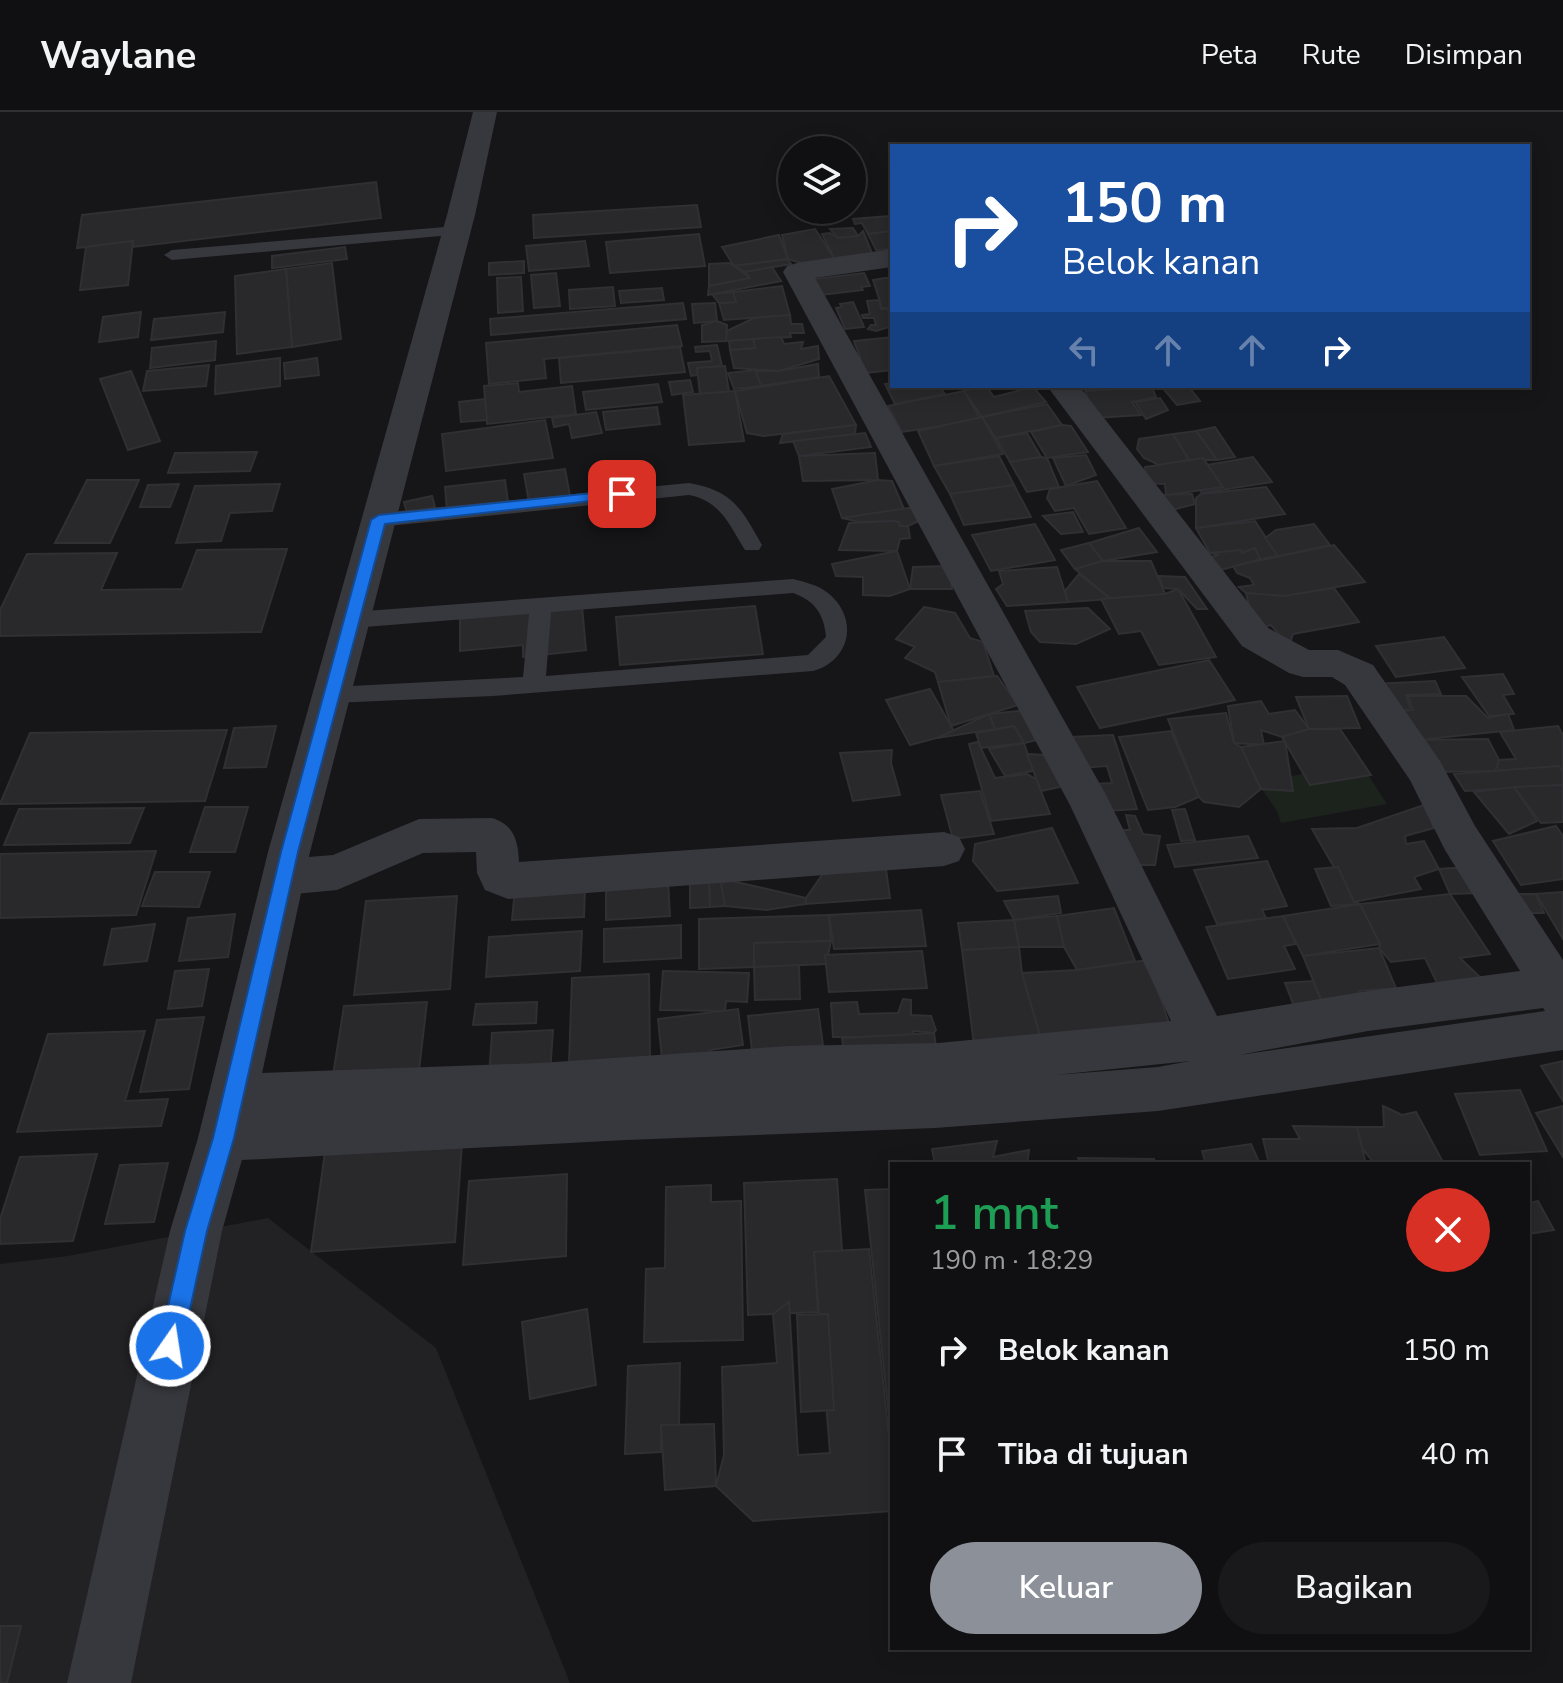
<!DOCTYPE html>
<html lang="id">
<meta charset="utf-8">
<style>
:root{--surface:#101012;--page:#19191b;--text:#f1f3f6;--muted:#9c9d9f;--line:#303032;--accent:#8c9099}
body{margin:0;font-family:"Nunito Sans",sans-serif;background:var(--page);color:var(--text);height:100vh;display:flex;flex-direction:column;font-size:30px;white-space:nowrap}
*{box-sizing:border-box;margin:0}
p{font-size:26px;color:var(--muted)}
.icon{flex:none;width:44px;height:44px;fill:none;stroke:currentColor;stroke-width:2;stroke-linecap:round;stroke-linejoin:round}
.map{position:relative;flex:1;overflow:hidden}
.panel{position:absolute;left:890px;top:1050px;width:640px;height:488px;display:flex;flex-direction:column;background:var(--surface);border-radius:0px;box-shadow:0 4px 20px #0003,0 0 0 2px var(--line)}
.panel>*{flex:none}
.hud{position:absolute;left:890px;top:32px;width:640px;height:244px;border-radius:0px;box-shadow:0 4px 20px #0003,0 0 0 2px var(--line);background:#1a4fa0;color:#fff;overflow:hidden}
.tools{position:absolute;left:778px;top:24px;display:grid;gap:16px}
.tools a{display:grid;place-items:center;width:88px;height:88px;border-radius:50%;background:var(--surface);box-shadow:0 4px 20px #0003,0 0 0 2px var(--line);font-size:40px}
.pin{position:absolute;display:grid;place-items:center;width:68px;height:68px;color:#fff;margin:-34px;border-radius:16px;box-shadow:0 4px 12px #0006}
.me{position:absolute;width:88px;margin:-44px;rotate:13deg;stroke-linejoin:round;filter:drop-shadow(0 0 6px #0008)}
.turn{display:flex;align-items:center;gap:28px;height:168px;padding:0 40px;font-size:36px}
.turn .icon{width:104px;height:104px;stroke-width:2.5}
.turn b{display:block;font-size:56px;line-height:68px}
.lanes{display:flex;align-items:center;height:76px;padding:0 40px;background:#0003;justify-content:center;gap:40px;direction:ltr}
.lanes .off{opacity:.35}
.round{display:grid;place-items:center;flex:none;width:84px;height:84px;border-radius:42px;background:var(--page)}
.headline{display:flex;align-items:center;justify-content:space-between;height:136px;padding:0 40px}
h1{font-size:48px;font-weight:600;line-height:60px;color:#1e9e55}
.action{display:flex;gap:16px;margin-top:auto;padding:16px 40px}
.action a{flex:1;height:92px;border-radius:48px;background:var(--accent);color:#fff;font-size:32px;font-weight:600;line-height:92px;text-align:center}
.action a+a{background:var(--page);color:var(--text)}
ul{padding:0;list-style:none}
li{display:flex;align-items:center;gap:24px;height:104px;padding:0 40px}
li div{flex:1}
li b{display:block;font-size:30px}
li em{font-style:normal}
header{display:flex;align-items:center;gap:48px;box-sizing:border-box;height:112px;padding:0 40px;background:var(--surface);border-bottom:2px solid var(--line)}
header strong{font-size:38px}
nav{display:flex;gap:44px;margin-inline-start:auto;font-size:28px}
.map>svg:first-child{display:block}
.built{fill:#222225}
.green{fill:#1c231d}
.building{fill:#29292c;stroke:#303034;stroke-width:2}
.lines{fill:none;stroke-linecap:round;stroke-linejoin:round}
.service{fill:#37383d;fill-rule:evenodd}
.minor{fill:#37383d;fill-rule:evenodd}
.tertiary{fill:#37383d;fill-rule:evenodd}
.route{fill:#1a73e8;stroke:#114b97;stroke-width:2}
</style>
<header>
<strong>Waylane</strong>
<nav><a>Peta</a><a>Rute</a><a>Disimpan</a></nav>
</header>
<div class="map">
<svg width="1563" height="1571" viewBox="0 0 1563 1571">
<rect width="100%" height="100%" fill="#161618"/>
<!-- built -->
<polygon class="built" points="268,1106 436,1236 570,1571 0,1571 0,1152 68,1144"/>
<!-- green -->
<polygon class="green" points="1361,652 1387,692 1281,711 1277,699 1257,670"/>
<!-- building -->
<g class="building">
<polygon points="376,70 381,106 133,135 133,129 77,136 82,103"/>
<polygon points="697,93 701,115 534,126 533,103"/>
<polygon points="889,104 892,119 868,122 862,111 855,112 853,107"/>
<polygon points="853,116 858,124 838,126 830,117"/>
<polygon points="815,117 834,146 801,151 788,147 782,123"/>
<polygon points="863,119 872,141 834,146 822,122 830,121 838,126 858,124"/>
<polygon points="892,119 892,137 876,138 868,122"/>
<polygon points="699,122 705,154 610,161 606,130"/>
<polygon points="779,123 788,147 734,154 722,135"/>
<polygon points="133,129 128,173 80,178 86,135"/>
<polygon points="585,129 589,154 529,159 526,134"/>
<polygon points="345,135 347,147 272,156 272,144"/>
<polygon points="788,147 791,152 745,160 734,154"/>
<polygon points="524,149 524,161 489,163 489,151"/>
<polygon points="332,151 341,227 292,235 286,157"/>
<polygon points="730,151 750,166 709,174 709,152"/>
<polygon points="772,155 781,169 708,183 709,174 750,166 745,160"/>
<polygon points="286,157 292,235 237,242 235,164"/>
<polygon points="556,161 560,194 534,196 531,163"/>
<polygon points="864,161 870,174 861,175 863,178 821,183 815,167"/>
<polygon points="521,165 523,199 498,201 497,166"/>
<polygon points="885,166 892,166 892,196 882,196 873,168"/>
<polygon points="782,174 790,203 724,208 719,191 736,190 733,180"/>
<polygon points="613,175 615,194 570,197 569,178"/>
<polygon points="662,176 664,188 621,191 619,179"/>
<polygon points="733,180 736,190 719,191 712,182"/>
<polygon points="879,188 881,197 887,197 892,203 892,214 876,219 868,217 871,213 876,213 874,206 863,206 862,203 870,202 867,189"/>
<polygon points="853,190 864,215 845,217 836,196 842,195 840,192"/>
<polygon points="683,191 686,207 491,223 490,207"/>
<polygon points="715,191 717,209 694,211 692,192"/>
<polygon points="141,200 138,225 99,230 103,205"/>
<polygon points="225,200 223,220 151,228 154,207"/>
<polygon points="790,203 791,212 802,212 804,221 790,221 791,225 726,229 727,219 754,206"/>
<polygon points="717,209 727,213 726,229 702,230 702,213"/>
<polygon points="677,213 682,234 544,247 546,266 489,272 486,231"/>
<polygon points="781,225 784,232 803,230 801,237 818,234 819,247 779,259 734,256 730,238 755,236 753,227"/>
<polygon points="892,225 892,258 866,261 854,229"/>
<polygon points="753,227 755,236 730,238 729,229"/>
<polygon points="216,229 215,248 150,256 152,236"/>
<polygon points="717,233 722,254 697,256 698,263 691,264 688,251 712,249 710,239 696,240 695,235"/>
<polygon points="680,235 685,260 561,271 559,246"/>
<polygon points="280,246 280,274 215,282 216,254"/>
<polygon points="317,246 319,263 285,267 284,251"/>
<polygon points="818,252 819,265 761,274 754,259 779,259"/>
<polygon points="209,253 206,274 143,279 147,259"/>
<polygon points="725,254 729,280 700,282 697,256"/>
<polygon points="755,258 761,274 734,277 728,261"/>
<polygon points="131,259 160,329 128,338 100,267"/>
<polygon points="829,264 856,313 764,324 747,321 735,279"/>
<polygon points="690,268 693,280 672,283 669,270"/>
<polygon points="518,271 519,280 572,274 576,302 487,312 484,274"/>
<polygon points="892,271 892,274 939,274 945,282 895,292 885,272"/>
<polygon points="658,272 662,290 586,298 583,280"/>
<polygon points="986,274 994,285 1033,275 1046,290 982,305 964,279"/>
<polygon points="1161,274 1188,274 1200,289 1177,293"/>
<polygon points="1152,275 1156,285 1132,290 1141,303 1095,306 1085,279"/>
<polygon points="735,279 744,329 689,333 683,283"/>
<polygon points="964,279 981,308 902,320 888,294"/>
<polygon points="1160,286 1168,298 1146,307 1135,290"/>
<polygon points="485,287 487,308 461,310 459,290"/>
<polygon points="1047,292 1062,313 996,326 982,305"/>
<polygon points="657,295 660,312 606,318 603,300"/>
<polygon points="596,300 602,321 572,326 569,312 554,315 552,306"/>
<polygon points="982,305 1003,342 934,354 918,319"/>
<polygon points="545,308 553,346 446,359 442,322"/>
<polygon points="856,313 855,322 780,331 783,322"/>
<polygon points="1062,313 1071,314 1088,340 1047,346 1031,320"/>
<polygon points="1215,315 1235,345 1217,348 1196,319"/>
<polygon points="1196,319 1217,348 1189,348 1173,322"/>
<polygon points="865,321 871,335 799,344 793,329"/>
<polygon points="1027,321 1041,345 1010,350 996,326"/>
<polygon points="1173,322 1189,348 1159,353 1144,346 1137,337 1139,327"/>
<polygon points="257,340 250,359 168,361 175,341"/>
<polygon points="875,341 878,368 803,369 799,344"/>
<polygon points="1086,343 1096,363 1066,374 1053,346"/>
<polygon points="999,344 1014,373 950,382 934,354"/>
<polygon points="1041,345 1047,346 1059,375 1027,380 1010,350"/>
<polygon points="1253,345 1272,370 1202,381 1184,357"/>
<polygon points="1203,346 1223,375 1166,383 1165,372 1147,371 1145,355"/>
<polygon points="565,357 570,384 529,390 524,362"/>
<polygon points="87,368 139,368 110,431 55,431"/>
<polygon points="505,368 508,390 447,398 445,375"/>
<polygon points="878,368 892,369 904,397 842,406 832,377"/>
<polygon points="1097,369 1126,416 1089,422 1074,396 1055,399 1047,386 1050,377"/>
<polygon points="179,372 170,395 140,395 148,373"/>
<polygon points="280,372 272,399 230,401 221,429 176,431 195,374"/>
<polygon points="1014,373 1031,405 964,413 950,382"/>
<polygon points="1266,375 1285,402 1196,416 1196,386 1201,382"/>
<polygon points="1192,382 1195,392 1168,399 1156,383"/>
<polygon points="432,384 435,395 407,401 404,390"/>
<polygon points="915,395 921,408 908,414 900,414 899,410 894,409 859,410 842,406"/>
<polygon points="1073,400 1083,420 1061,422 1043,404"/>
<polygon points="894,409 899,410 900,414 908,414 910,426 900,427 897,439 839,438 849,411"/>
<polygon points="1255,409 1278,444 1260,447 1255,436 1242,441 1241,438 1210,441 1196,416"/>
<polygon points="1035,412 1055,448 991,459 972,423"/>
<polygon points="1314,412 1330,433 1278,444 1265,426 1276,418"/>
<polygon points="1139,416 1157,440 1103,449 1089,431"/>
<polygon points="1089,431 1103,449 1075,457 1061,438"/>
<polygon points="1334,433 1365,470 1284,484 1246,481 1239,475 1254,473 1250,466 1237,461 1233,454"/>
<polygon points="1255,436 1260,447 1213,460 1202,447 1219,443 1210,441 1241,438 1242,441"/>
<polygon points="287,437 261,520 0,524 0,498 27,442 117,441 101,478 182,477 197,438"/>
<polygon points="897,439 910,477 890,484 863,483 863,465 836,464 832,452"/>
<polygon points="1103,449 1151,449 1165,482 1111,487 1075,457"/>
<polygon points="948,454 952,477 910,477 913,455"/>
<polygon points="1057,455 1068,490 1007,494 996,477 1003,472 999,459"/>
<polygon points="1079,462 1111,487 1068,490 1065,479"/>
<polygon points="1159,464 1185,465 1207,497 1197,497 1178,477 1163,476"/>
<polygon points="1334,476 1359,510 1293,522 1289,534 1271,513 1255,518 1246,481 1284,484"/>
<polygon points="1178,477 1216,545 1159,553 1141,519 1119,522 1101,487 1165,482"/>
<polygon points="582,494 586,538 523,545 523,533 460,539 460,507"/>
<polygon points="755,494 763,542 620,553 616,505"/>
<polygon points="924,495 955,501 970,526 983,530 994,564 938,570 935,560 905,546 915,535 896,527"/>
<polygon points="1088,496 1110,517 1076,532 1040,530 1031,520 1025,499"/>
<polygon points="1444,525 1465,556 1396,565 1376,534"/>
<polygon points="1209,548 1235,588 1100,616 1077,575"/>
<polygon points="1503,562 1514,582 1503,583 1514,602 1489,604 1462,565"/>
<polygon points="997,564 1018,593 951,614 938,570"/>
<polygon points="1435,569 1441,582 1406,583 1411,599 1386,595 1375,572"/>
<polygon points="930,577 955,621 910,633 886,588"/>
<polygon points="1347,584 1360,616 1309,617 1296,585"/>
<polygon points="1408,584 1466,584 1488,606 1508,602 1514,618 1418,628 1393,600 1413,598"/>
<polygon points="1261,589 1269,602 1295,598 1309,617 1282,625 1261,618 1264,633 1234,631 1228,594"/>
<polygon points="1037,597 1041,627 1024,631 1014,614 995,617 989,602"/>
<polygon points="1226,601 1234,631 1241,635 1261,677 1239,695 1204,690 1199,685 1168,607"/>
<polygon points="989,602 995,617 937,626"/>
<polygon points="276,614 266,655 224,656 234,616"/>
<polygon points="1014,614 1024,631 981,636 976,621"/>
<polygon points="1558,614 1563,623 1563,660 1559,654 1495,659 1499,648 1516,647 1500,620"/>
<polygon points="1309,617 1340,617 1371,663 1310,673 1282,625"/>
<polygon points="227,618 205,689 0,692 30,621"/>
<polygon points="1171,619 1199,685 1175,695 1148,698 1119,625"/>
<polygon points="1113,623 1137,697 1105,699 1096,672 1112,671 1107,654 1080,656 1071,625"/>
<polygon points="1488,627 1499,648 1495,659 1432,660 1418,628"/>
<polygon points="1285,629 1293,679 1261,677 1241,635"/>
<polygon points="978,630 995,666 1027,662 1036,667 1050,702 991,709 969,632"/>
<polygon points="1024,631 1033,659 1005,664 989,637"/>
<polygon points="892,638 891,651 900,683 853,689 840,641"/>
<polygon points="1027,642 1048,643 1064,674 1041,679"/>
<polygon points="1559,654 1563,660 1563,673 1465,679 1454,662"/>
<polygon points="1563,673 1563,710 1541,711 1514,675"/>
<polygon points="1514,675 1537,709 1509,722 1474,680"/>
<polygon points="980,679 994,722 953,727 941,683"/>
<polygon points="1424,693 1434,716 1405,724 1406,732 1424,729 1439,757 1414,765 1421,777 1354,790 1312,717 1357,716"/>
<polygon points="205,695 248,695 235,740 190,740"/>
<polygon points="144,696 130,731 4,733 19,697"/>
<polygon points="1185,697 1195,728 1181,729 1172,698"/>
<polygon points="1126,703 1135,704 1143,722 1160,724 1155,753 1126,753 1115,718 1130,718"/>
<polygon points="1556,714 1563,724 1563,767 1521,773 1493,729"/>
<polygon points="1052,716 1078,771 997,779 973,749 975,732"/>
<polygon points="1248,724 1258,746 1175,755 1167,733"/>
<polygon points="156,739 136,803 0,806 0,742"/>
<polygon points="1267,749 1287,794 1262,798 1266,806 1217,812 1194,758"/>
<polygon points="885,750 890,786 806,792 806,786 829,753"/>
<polygon points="1338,755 1354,790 1360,792 1331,794 1315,757"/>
<polygon points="1467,755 1479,781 1450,782 1439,757"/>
<polygon points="155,760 210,760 199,795 142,794"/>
<polygon points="668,768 670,804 606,808 606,771"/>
<polygon points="722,768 725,794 710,795 709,770"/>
<polygon points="732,769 806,786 806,792 766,798 725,794 721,771"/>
<polygon points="709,770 710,795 690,796 690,771"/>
<polygon points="585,774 584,805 512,808 515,777"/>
<polygon points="1563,780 1563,827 1536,782"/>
<polygon points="1450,782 1490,842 1460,846 1483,868 1438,873 1425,846 1391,850 1379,836 1380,832 1360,792"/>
<polygon points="1512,782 1536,782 1544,801 1520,801"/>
<polygon points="457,784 450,877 354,883 366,789"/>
<polygon points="1058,784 1061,801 1014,808 1004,789"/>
<polygon points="1360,792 1380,832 1303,844 1283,804"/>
<polygon points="1114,796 1135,849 1077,858 1064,835 1057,804"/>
<polygon points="921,798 926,834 834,837 829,803"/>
<polygon points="235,802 228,845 179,849 188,806"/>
<polygon points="829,803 831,829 754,831 754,855 699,857 699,807"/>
<polygon points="1057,804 1064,835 1019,835 1014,808"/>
<polygon points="1283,804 1296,832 1284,834 1295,857 1228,867 1206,815"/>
<polygon points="1014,808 1019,835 962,838 958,811"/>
<polygon points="155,812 147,849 104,853 112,817"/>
<polygon points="681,813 681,846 604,850 604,817"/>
<polygon points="582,819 580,859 486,865 489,825"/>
<polygon points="831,829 826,852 754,855 754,831"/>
<polygon points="1019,835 1022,861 1041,927 974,933 962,838"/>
<polygon points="1379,836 1396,876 1359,879 1366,896 1323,892 1303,844"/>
<polygon points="922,839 927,876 829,880 825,843"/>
<polygon points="1147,848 1170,914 1041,927 1022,861 1077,858"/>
<polygon points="799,853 800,887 755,888 754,855"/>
<polygon points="209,857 202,894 168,897 175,859"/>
<polygon points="663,859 749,861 747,890 726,889 725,899 660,898"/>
<polygon points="649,862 650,947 569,952 572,866"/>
<polygon points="1313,869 1328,905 1299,907 1285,871"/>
<polygon points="903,887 911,888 911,903 931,904 936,918 934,921 913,919 915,934 861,936 859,925 833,925 831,891 857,890 859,902 898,901"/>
<polygon points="427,890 419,958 333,963 344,894"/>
<polygon points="537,890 536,911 473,913 476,892"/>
<polygon points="738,897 743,933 710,938 713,956 662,947 658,907"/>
<polygon points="818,897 823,933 786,936 754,956 748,904"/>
<polygon points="204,905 189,977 140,980 157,908"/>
<polygon points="553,918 550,961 489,964 492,921"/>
<polygon points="145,919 125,989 168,987 161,1014 17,1020 48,922"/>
<polygon points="934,921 938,948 846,953 842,926"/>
<polygon points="1563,949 1563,989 1541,954"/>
<polygon points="1520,978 1547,1039 1480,1043 1455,982"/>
<polygon points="1383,994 1402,1003 1416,1000 1444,1052 1375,1052 1359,1033 1357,1015 1384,1015"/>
<polygon points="1563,994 1563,1045 1536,1001"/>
<polygon points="1293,1014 1357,1015 1366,1052 1269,1052 1263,1027 1300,1027"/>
<polygon points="997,1029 993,1045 1029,1038 1027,1052 935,1052 932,1037"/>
<polygon points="462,1031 455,1130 311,1140 325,1040"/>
<polygon points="1251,1032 1260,1052 1206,1052 1202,1039"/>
<polygon points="97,1042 73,1129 0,1132 0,1107 20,1045"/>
<polygon points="1078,1046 1154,1047 1156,1052 1081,1052"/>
<polygon points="168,1051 154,1110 105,1112 120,1053"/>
<polygon points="567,1062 566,1144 463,1153 469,1069"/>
<polygon points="837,1067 842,1139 814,1140 818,1200 748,1203 744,1071"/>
<polygon points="711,1073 711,1090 741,1089 743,1228 644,1230 646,1157 665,1156 666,1075"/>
<polygon points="892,1077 892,1334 865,1078"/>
<polygon points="1538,1089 1554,1118 1528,1122 1528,1091"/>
<polygon points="869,1137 892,1354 892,1399 753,1409 716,1374 724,1343 722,1255 777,1251 773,1202 789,1190 798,1343 830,1341 814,1140"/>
<polygon points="587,1197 596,1273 530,1287 522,1210"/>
<polygon points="828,1202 834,1298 801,1300 797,1203"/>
<polygon points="680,1251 679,1313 661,1313 661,1340 625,1342 628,1254"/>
<polygon points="714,1312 716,1374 665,1378 661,1313"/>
<polygon points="0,1514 21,1514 7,1571 0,1571"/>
</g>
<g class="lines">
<!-- service -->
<g class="service">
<polygon points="457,114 465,119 463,122 172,148 164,143 172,138"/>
<path d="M689,371C733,379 741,396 762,433L759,438H745C729,413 721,389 689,383L379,415L369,408L379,401Z"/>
<path d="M793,467C805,470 818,473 828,481C859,506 851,548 813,559L493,584L332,591L324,589L320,583L324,577L332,575L523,565L529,502L352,516L344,513L341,508L344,503L352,500ZM793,481C815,489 824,502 826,525L808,543L546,564L551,500Z"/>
</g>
<!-- minor -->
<g class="minor">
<path d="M892,137V155L815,166L1105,681L1217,904L1368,879L1520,859L1445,738L1410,668L1345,573L1332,565H1303L1289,561L1242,534L1047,274H1079L1268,516L1309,538H1338L1373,553L1440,649L1475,714L1563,848V938L1158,999L935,1016L626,1028L223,1049L205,1042L198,1026L205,1010L224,1003L216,1000L209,984L216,968L233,962L540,951L789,934L938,931L1171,909L1070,693L783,160L787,154L797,151ZM1543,896L1545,899L1239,943L1368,919ZM1190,949L1158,955L1055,963Z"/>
<path d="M492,706C514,713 518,728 519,750L944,720L959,725L965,737L959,749L944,754L508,787L485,778L477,761L476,740L423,741L337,778L284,783L269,777L262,765L269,753L284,747L333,743L419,707Z"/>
</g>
<!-- tertiary -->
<polygon class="tertiary" points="473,0 497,0 475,103 310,740 248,1026 222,1119 131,1571 67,1571 170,1119 198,1026 268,740 447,103"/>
</g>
<!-- route -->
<polygon class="route" points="622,378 627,379 627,385 385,412 298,740 234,1026 207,1119 182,1234 178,1242 170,1245 162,1242 159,1234 185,1119 213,1026 281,740 371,408 379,403"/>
</svg>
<div class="tools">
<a><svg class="icon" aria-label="layers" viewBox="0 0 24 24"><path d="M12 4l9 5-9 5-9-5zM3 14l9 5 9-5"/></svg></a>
</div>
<div class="pin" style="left:622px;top:382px;background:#d93025"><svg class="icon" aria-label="arrive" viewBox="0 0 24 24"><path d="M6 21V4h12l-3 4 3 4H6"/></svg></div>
<svg class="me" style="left:170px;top:1234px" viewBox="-20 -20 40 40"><circle r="17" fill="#1a73e8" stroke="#fff" stroke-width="3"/><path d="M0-11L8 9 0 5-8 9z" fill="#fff"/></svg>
<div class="hud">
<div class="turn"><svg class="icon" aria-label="right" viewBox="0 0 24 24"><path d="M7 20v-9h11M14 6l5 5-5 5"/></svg><div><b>150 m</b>Belok kanan</div></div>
<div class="lanes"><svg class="icon off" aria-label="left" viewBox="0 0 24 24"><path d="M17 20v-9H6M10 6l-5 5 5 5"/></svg><svg class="icon off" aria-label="ahead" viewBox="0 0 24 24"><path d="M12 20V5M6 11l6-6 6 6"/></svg><svg class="icon off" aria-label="ahead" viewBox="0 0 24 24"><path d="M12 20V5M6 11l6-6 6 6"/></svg><svg class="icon" aria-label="right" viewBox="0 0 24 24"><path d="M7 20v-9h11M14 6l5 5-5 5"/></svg></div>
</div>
<section class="panel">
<div class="headline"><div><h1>1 mnt</h1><p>190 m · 18:29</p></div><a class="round" style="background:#d93025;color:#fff"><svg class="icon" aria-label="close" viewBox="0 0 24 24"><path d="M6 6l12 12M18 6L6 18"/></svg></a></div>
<ul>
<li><svg class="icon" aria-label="right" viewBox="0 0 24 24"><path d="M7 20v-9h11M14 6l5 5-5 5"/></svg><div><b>Belok kanan</b></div><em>150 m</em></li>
<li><svg class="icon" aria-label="arrive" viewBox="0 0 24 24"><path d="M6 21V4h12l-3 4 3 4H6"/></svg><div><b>Tiba di tujuan</b></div><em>40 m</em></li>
</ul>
<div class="action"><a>Keluar</a><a>Bagikan</a></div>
</section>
</div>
